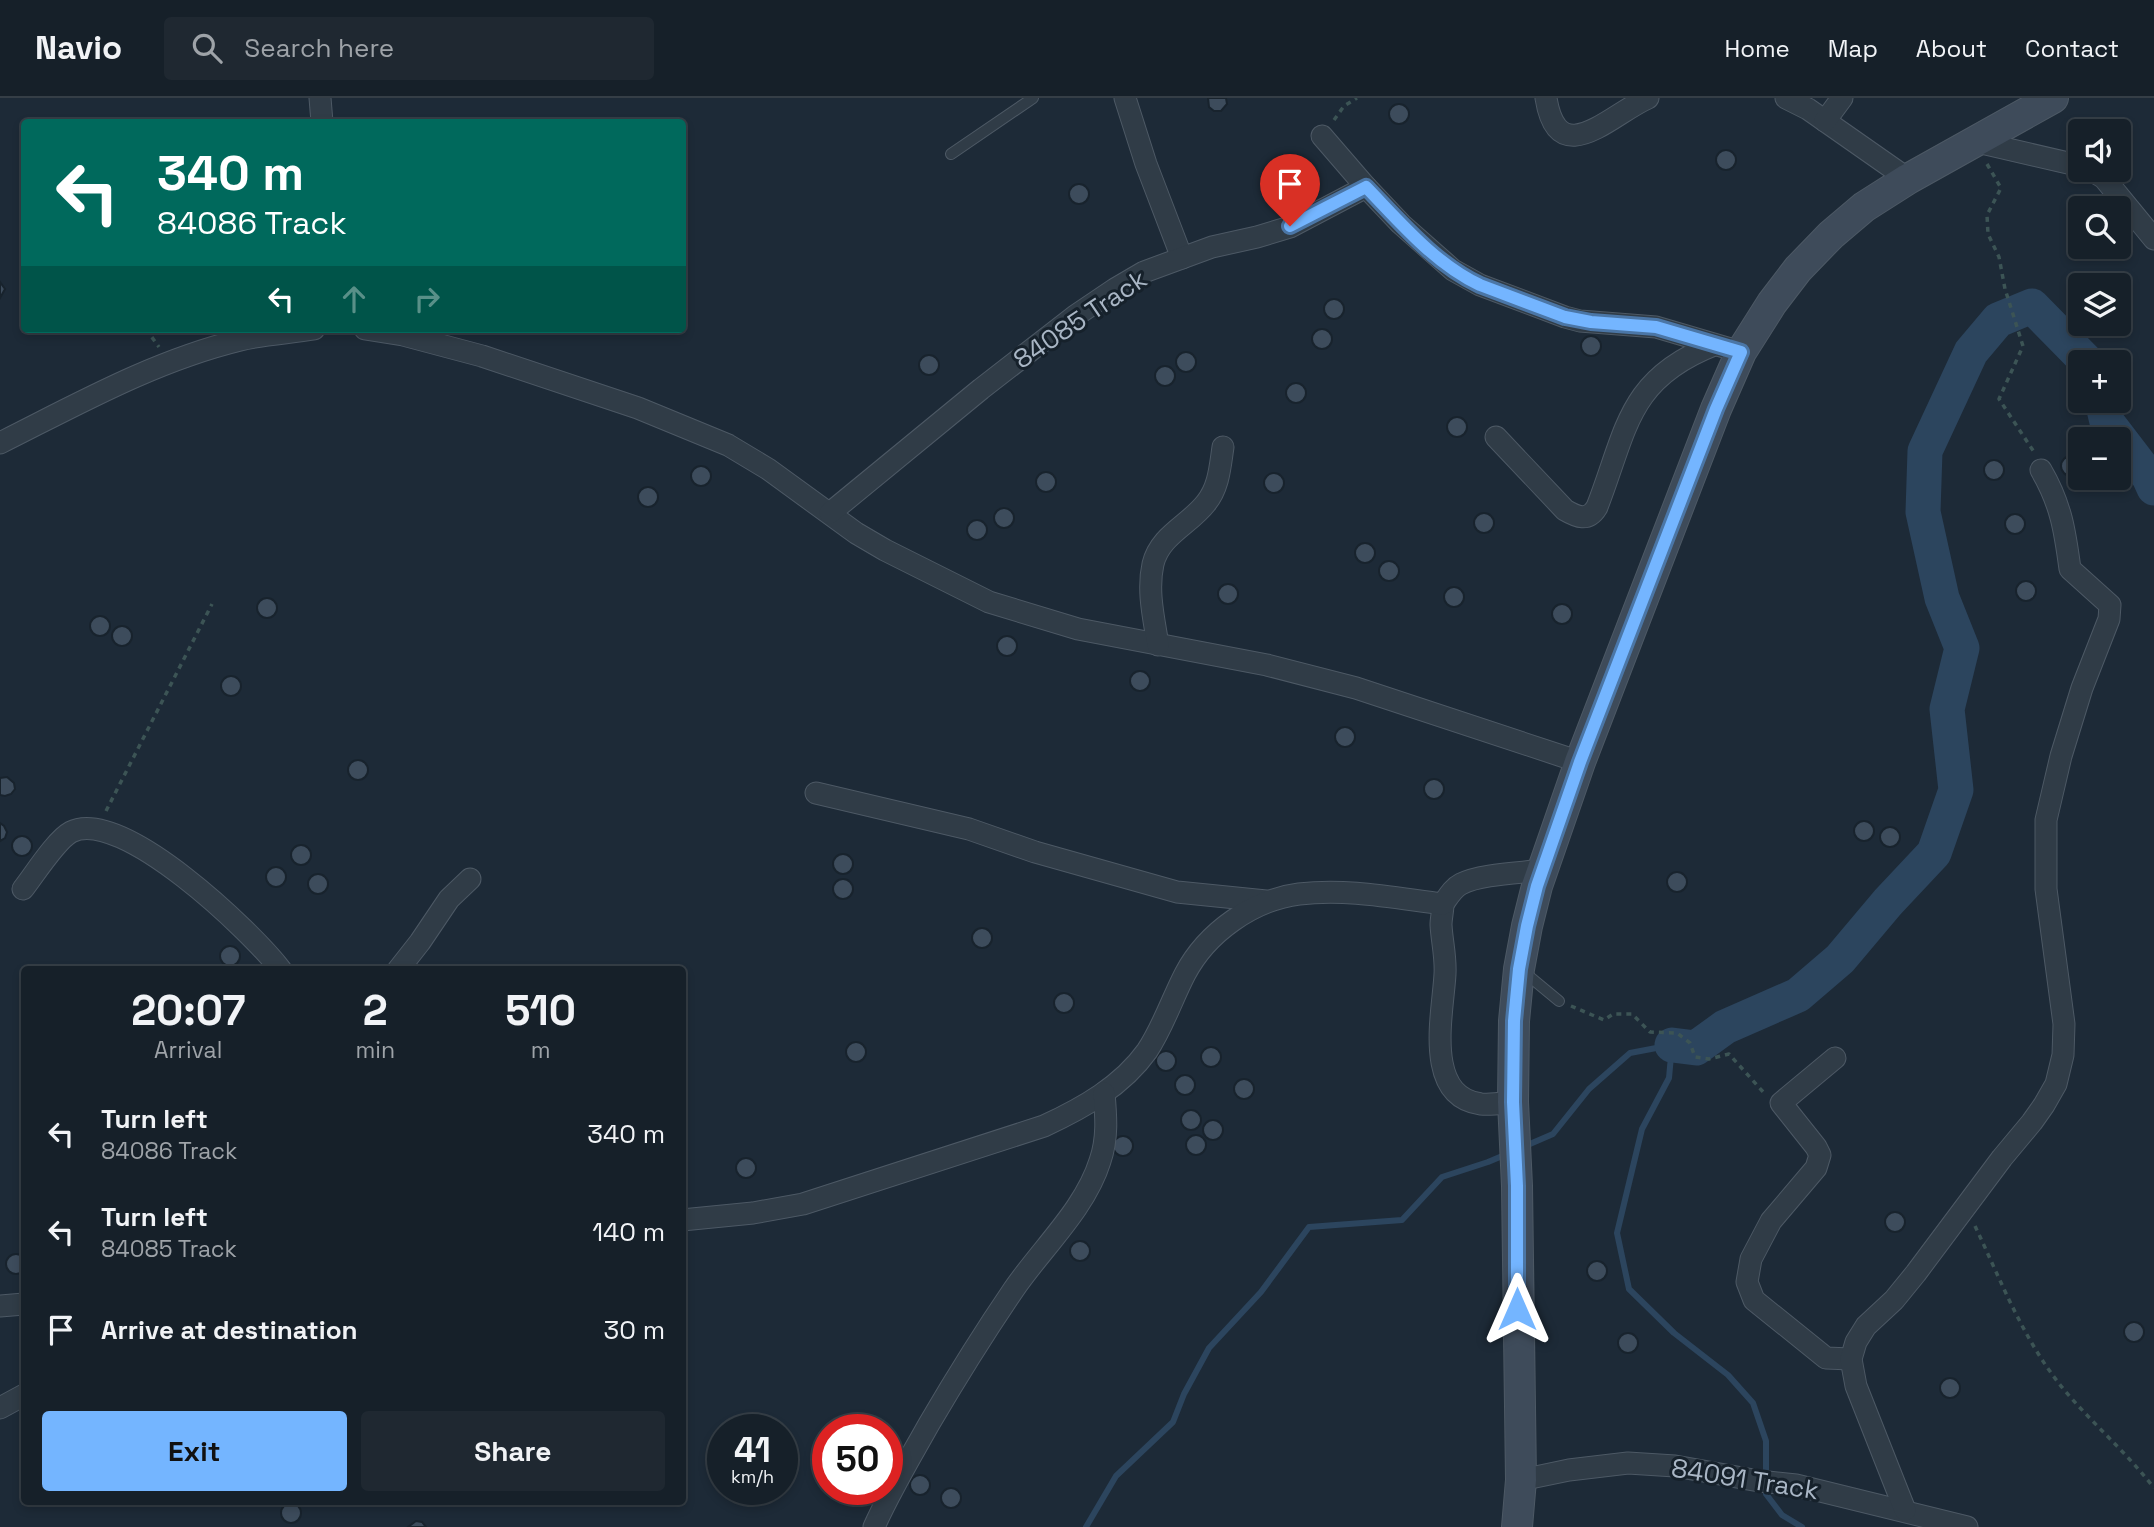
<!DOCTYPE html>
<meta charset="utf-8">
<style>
:root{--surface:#162029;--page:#1f2831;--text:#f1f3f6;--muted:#9ea3a8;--line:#353e46;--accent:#74b5ff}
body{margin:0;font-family:"Space Grotesk",sans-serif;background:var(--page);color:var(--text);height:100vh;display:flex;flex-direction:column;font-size:26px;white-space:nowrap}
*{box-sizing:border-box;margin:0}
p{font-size:23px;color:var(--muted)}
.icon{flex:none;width:38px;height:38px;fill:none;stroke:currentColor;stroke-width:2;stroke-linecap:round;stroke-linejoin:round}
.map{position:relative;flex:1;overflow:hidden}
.panel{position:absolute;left:21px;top:868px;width:665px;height:539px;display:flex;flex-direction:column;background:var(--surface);border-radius:7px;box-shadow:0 4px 10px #0003,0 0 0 2px var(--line)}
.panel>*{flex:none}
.hud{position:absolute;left:21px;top:21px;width:665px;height:214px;border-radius:7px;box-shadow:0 4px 10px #0003,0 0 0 2px var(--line);background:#00695c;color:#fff;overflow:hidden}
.fabs{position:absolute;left:2068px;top:21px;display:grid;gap:14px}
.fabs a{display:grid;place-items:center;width:63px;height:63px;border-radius:7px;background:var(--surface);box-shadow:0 4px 10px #0003,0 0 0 2px var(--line);font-size:35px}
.speed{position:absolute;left:707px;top:1316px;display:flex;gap:14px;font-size:35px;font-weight:700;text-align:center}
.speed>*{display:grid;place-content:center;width:91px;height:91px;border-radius:50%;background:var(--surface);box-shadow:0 4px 10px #0003,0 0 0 2px var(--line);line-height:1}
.speed small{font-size:18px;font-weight:400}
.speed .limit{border:10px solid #d22;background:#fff;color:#111}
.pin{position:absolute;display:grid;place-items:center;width:60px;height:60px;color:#fff;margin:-72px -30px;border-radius:50% 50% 50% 0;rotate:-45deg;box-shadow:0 0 7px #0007}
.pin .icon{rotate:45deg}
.me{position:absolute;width:77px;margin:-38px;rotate:0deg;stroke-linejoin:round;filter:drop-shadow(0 0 5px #0008)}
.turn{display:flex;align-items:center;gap:24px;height:147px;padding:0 21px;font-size:32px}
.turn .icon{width:91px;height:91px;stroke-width:2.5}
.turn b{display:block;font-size:49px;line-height:60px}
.lanes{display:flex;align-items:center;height:66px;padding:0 21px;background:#0003;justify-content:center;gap:35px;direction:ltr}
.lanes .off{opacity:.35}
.eta{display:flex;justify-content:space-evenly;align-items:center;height:119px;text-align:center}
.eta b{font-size:42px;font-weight:800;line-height:49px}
.action{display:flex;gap:14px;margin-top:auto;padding:14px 21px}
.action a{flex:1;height:80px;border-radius:7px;background:var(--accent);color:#111;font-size:28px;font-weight:800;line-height:80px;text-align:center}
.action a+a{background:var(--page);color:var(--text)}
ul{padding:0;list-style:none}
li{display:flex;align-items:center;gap:21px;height:98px;padding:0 21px}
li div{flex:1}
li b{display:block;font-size:26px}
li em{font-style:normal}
header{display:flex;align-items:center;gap:42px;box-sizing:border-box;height:98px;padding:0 35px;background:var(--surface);border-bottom:2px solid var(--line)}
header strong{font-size:33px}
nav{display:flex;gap:38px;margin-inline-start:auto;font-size:24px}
.search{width:490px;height:63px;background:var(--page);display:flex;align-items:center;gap:18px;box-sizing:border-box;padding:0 24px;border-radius:7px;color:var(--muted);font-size:26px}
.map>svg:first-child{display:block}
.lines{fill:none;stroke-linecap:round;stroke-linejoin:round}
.stream{stroke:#2c455e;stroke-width:6}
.river{stroke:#2c455e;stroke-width:35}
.building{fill:#3d4c5c;stroke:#18232d;stroke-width:2}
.lane-casing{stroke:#4d5965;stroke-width:12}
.street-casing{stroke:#4d5965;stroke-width:23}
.secondary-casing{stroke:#4d5965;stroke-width:32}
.path{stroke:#3c5455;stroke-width:3.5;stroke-dasharray:5 5;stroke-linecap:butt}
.lane{stroke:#303c47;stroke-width:10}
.street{stroke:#303c47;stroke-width:21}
.secondary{stroke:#3e4b5a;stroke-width:30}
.route-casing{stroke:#4b76a6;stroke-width:18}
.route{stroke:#74b5ff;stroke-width:12}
.labels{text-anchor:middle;stroke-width:6;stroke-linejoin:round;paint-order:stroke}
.street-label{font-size:26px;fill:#a9b6c5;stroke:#16212b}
</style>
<header>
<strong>Navio</strong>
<div class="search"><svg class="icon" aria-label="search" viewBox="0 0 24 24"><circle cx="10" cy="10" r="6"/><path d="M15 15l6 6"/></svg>Search here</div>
<nav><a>Home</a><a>Map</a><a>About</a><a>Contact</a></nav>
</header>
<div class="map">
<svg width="2154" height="1429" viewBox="0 0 2154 1429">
<rect width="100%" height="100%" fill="#1d2a37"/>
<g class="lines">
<!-- stream -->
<g class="stream">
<polyline points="1523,1049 1553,1036 1589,991 1630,955 1672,947 1669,980 1642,1031 1617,1135 1629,1191 1674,1235 1728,1277 1753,1305 1766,1343 1766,1396 1782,1417 1802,1429"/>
<polyline points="1086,1429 1116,1378 1173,1324 1184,1296 1209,1250 1261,1194 1309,1129 1402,1122 1442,1079 1488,1064 1507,1056"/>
</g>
<!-- river -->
<g class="river">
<polyline points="2102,303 2107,324 2149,379 2154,390"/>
<polyline points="1672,947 1696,950 1725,929 1798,897 1840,861 1888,804 1934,755 1956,692 1947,611 1962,550 1942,500 1923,414 1925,353 1971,254 1998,222 2032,208 2087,264"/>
</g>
</g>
<!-- building -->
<g class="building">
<polygon points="1208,0 1226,0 1227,6 1221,13 1214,13 1209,9"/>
<circle cx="1399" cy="16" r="10"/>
<circle cx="1726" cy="62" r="10"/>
<circle cx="1079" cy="96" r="10"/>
<polygon points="0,184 5,191 0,200"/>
<circle cx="1334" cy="211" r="10"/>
<circle cx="1322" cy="241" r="10"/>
<circle cx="1591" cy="248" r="10"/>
<circle cx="1186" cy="264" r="10"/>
<circle cx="929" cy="267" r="10"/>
<circle cx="1165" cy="278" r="10"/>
<circle cx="1296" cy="295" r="10"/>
<circle cx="1457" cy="329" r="10"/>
<circle cx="2071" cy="368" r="10"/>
<circle cx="1994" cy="372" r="10"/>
<circle cx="701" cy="378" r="10"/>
<circle cx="1046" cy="384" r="10"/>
<circle cx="1274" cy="385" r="10"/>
<circle cx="648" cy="399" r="10"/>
<circle cx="1004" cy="420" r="10"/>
<circle cx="1484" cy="425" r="10"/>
<circle cx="2015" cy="426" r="10"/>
<circle cx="977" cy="432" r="10"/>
<circle cx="1365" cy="455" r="10"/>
<circle cx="1389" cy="473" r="10"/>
<circle cx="2026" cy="493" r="10"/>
<circle cx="1228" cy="496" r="10"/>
<circle cx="1454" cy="499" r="10"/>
<circle cx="267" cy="510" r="10"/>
<circle cx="1562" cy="516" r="10"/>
<circle cx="100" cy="528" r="10"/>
<circle cx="122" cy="538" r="10"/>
<circle cx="1007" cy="548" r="10"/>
<circle cx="1140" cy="583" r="10"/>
<circle cx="231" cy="588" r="10"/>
<circle cx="1345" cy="639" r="10"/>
<circle cx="358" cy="672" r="10"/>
<polygon points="7,679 14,685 15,691 11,696 5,698 0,697 0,680"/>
<circle cx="1434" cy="691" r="10"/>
<circle cx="1864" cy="733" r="10"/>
<polygon points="0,725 4,728 7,734 5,740 0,743"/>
<circle cx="1890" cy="739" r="10"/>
<circle cx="22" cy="748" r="10"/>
<circle cx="301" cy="757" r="10"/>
<circle cx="843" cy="766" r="10"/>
<circle cx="276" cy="779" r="10"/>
<circle cx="1677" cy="784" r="10"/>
<circle cx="318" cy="786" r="10"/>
<circle cx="843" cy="791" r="10"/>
<circle cx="982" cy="840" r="10"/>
<circle cx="230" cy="858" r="10"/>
<circle cx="1064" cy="905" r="10"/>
<circle cx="856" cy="954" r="10"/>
<circle cx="1211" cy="959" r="10"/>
<circle cx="1166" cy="963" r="10"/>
<circle cx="1185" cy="987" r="10"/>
<circle cx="1244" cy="991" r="10"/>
<circle cx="1191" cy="1022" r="10"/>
<circle cx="1213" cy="1032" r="10"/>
<circle cx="1196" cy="1047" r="10"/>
<circle cx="1123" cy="1048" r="10"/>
<circle cx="746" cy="1070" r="10"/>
<circle cx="1895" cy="1124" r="10"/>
<circle cx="1080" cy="1153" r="10"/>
<circle cx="16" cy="1166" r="10"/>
<circle cx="1597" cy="1173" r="10"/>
<circle cx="2134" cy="1234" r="10"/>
<circle cx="1628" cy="1245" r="10"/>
<circle cx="1950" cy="1290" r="10"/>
<circle cx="920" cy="1387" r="10"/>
<circle cx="951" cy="1400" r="10"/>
<circle cx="291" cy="1415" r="10"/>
<polygon points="416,1423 422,1424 426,1429 408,1429"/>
</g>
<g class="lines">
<!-- lane casing -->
<g class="lane-casing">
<g id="lane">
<polyline points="951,56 1033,0"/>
<polyline points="1524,874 1559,903"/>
</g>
</g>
<!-- street casing -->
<g class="street-casing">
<g id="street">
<polyline points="320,0 322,24"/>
<polyline points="1125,0 1146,66 1182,160"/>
<path d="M1546,0C1558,75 1611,16 1648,0"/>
<polyline points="1786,0 1808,11 1908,81"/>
<polyline points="1825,23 1842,0"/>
<polyline points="1322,38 1366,89 1401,126 1453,172 1480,187 1565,219 1580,223 1656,229 1741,254"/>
<polyline points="1973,43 2081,68"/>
<polyline points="2091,72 2104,80 2154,141"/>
<polyline points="365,231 403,237 482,258 638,310 728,347 768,371 856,435 885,452 989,504 1078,531 1267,567 1356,590 1580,664"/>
<path d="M1496,339L1565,412C1577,419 1588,424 1597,409C1627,332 1627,281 1714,247"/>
<path d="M0,345C78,306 154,263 240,242C264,236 290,235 314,231"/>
<polyline points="830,415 981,291 1075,218 1115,191 1144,174 1212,149 1257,139 1290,129 1366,89"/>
<path d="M1158,547C1154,521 1147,493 1153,466C1160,437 1189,427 1206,405C1219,389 1220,369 1223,349"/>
<polyline points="816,695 969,731 1035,754 1177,794 1266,803"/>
<path d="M23,791C34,777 56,742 71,734C121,708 252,834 281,872"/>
<path d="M1443,806C1443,813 1441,820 1441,827C1442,844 1446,859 1445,876C1443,915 1423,998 1481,1006C1491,1007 1503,1005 1513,1004"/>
<polyline points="398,872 420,844 449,801 470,781"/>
<polyline points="1835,960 1781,1005 1816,1049 1820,1057 1816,1070 1771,1123 1751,1161 1747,1184 1754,1202 1826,1260 1851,1261"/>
<path d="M682,1122L753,1115L803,1106L1044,1028C1083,1010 1122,988 1147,953C1163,929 1172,901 1185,876C1207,834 1253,802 1299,796C1347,790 1395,800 1443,806C1448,799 1453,790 1461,786C1480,776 1521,775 1543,772"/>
<polyline points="0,1208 24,1206"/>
<polyline points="0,1310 24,1297"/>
<polyline points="1521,1382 1569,1372 1628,1365 1675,1368 1759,1383 1796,1387 1967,1429"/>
<path d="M1905,1412L1856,1288L1851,1261L1856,1244L1866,1228L1894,1202L1916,1175L2002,1060L2032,1024L2044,1007L2056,986L2063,957L2064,926L2046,791V722L2061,658L2082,590L2109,521L2110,507L2070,471C2065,433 2061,406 2041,372"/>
<path d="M874,1429C890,1393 910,1360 929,1326C956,1280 984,1235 1014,1191C1042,1150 1085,1111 1100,1063C1108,1040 1106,1018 1104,995"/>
</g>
</g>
<!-- secondary casing -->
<g class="secondary-casing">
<polyline id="secondary" points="1517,1429 1521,1382 1517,1088 1513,1004 1514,923 1519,871 1527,828 1537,788 1580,664 1716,311 1741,254 1772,205 1798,171 1831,137 1864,109 1908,81 2053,0"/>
</g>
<!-- path -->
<g class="path">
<polyline points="1334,22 1344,8 1357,0"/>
<polyline points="1987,66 2001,90 1987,117 1988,136 1999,159 2005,191 2023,248 1999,301 2034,354"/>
<polyline points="146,231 159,249"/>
<polyline points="106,713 212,506"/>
<polyline points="1571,908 1604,922 1613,916 1632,916 1650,934 1677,935 1690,945 1695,959 1709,961 1729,956 1765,996"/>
<path d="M1975,1128C2002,1185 2025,1246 2066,1294C2094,1327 2127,1355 2154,1390"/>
</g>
<!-- lane -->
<use href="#lane" class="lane"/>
<!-- street -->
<use href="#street" class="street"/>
<!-- secondary -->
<use href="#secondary" class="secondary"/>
</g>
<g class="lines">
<!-- route casing -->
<g class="route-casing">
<path id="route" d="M1290,128L1366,89C1400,124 1435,166 1480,187L1565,219L1591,224L1656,229L1741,254L1716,311L1580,664L1537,788L1527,828L1519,871L1514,923L1513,1004L1517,1088V1211"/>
</g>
<!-- route -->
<use href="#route" class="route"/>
</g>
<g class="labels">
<!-- street labels -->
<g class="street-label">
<text transform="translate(1080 221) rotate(-34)" y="9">84085 Track</text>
<text transform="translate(1745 1381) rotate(9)" y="9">84091 Track</text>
</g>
</g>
</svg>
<div class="fabs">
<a><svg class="icon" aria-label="sound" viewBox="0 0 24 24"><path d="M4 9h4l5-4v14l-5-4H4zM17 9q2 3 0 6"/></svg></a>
<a><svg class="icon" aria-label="search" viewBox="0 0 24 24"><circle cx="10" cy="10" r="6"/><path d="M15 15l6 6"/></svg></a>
<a><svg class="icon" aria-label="layers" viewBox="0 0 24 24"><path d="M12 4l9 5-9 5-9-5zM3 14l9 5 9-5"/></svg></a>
<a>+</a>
<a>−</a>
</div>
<div class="speed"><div>41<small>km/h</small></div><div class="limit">50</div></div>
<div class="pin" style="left:1290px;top:128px;background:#d93025"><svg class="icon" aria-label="arrive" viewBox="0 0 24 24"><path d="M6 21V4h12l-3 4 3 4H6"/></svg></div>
<svg class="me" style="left:1517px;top:1211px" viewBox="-20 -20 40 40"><path d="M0-17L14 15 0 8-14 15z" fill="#74b5ff" stroke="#fff" stroke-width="4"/></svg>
<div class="hud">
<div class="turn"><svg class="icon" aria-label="left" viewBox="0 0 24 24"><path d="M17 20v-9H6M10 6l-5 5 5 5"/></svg><div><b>340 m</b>84086 Track</div></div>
<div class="lanes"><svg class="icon" aria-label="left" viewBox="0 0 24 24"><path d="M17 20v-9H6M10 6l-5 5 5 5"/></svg><svg class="icon off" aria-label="ahead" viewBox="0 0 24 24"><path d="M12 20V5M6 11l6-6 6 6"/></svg><svg class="icon off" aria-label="right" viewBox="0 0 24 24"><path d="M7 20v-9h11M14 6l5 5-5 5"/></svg></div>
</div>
<section class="panel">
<div class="eta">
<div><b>20:07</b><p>Arrival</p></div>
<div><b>2</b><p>min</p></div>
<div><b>510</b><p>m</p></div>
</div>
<ul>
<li><svg class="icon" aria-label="left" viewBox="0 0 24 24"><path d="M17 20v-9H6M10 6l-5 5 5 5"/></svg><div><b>Turn left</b><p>84086 Track</p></div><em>340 m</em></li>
<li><svg class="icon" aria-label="left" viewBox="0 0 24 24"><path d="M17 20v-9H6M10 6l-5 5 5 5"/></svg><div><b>Turn left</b><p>84085 Track</p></div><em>140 m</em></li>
<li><svg class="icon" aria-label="arrive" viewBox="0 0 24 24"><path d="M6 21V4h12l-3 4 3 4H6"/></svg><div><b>Arrive at destination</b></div><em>30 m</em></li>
</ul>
<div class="action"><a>Exit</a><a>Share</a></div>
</section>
</div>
